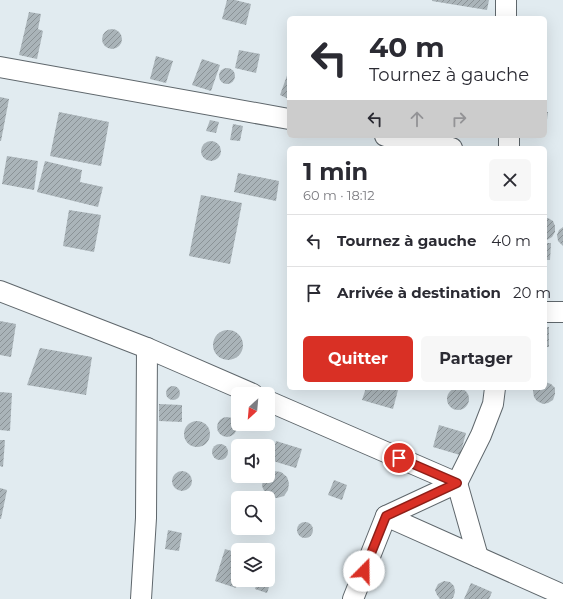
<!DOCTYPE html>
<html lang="fr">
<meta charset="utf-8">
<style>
:root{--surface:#fff;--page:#f7f7f7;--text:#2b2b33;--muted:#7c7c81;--line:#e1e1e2;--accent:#d93025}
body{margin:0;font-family:Montserrat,sans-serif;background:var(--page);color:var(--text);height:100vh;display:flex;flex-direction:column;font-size:15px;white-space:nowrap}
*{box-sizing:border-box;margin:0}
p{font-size:13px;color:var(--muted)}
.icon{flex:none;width:22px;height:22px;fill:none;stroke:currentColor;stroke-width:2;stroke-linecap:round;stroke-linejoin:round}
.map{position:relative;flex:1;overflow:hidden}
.sheet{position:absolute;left:287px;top:146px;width:260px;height:244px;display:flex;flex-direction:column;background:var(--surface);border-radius:6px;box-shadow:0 4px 16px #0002}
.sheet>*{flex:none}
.banner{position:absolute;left:287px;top:16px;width:260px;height:122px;border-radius:6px;box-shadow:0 4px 16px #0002;background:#fff;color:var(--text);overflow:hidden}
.needle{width:26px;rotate:206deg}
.fabs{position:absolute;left:231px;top:387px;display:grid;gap:8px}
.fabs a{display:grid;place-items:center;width:44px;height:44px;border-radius:6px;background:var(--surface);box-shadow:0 4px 16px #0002;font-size:20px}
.pin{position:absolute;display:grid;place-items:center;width:34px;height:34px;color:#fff;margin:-17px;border:2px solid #fff;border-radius:50%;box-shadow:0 1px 4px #0007}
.me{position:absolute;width:44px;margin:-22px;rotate:22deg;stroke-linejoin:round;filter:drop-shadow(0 0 3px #0008)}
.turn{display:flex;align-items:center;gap:14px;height:84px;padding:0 16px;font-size:18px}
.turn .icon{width:52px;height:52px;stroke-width:2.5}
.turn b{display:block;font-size:28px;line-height:34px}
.lanes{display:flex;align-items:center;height:38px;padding:0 16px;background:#0003;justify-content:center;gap:20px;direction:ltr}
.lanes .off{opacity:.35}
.round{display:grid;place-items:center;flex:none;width:42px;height:42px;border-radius:6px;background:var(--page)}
.summary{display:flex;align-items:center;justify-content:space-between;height:68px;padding:0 16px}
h1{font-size:24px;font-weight:700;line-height:30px}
.button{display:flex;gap:8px;margin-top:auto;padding:8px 16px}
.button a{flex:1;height:46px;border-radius:6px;background:var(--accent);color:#fff;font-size:16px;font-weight:700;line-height:46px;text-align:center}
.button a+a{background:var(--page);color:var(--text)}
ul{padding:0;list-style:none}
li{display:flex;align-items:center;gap:12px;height:52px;padding:0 16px;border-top:1px solid var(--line)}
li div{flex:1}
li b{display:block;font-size:15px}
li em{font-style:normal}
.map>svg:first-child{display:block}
.building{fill:url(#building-hatch)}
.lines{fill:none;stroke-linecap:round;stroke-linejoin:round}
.street-casing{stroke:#5f676c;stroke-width:22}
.street{stroke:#fff;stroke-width:20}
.route-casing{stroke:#8d1f18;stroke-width:10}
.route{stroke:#d93025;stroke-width:7}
</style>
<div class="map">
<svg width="563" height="599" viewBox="0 0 563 599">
<defs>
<pattern id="building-hatch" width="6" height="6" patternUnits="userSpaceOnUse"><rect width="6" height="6" fill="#aab4b9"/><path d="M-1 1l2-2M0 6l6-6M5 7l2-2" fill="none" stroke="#8a9296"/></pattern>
</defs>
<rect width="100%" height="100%" fill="#e1ebf0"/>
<!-- building -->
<g class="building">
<polygon points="227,0 235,0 251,4 246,25 222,19"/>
<polygon points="432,0 489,0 487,10 432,1"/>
<polygon points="29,12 41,14 38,29 43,31 37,59 19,55"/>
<circle cx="112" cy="39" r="10"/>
<polygon points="239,50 260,54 256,73 235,68"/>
<polygon points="156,56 173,61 166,83 150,79"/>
<polygon points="202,59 220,65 211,91 192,85"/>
<circle cx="227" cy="76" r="8"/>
<polygon points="289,70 289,99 280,95"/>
<polygon points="0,97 9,99 1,141 0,141"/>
<polygon points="59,112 109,122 101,166 50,156"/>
<polygon points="545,112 548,112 546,127 545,127"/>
<polygon points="210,120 219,122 216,133 206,131"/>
<polygon points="233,124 243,126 240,141 230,140"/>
<circle cx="211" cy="151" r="10"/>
<polygon points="7,156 38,161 34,190 2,184"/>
<polygon points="45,161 82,170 80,182 103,187 98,207 37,192"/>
<polygon points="238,173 279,181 276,201 234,192"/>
<polygon points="201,195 242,203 230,264 189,256"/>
<polygon points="69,210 101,215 94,252 63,246"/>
<polygon points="545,218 548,218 553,221 555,226 555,232 552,237 547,240 545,240"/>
<polygon points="563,227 563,246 558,241 557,235 559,230"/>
<polygon points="545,243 551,243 550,260 545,260"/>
<polygon points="0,321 16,324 11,357 0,355"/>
<rect x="545" y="327" width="4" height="20"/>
<circle cx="228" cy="345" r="15"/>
<polygon points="40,348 92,357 86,395 27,385"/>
<polygon points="545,382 551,384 555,388 555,394 553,400 548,403 543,404 537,401 534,397 533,391 534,388 545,388"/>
<circle cx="173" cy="393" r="7"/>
<polygon points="366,388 391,388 398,390 393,409 362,400"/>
<circle cx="458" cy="399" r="11"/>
<polygon points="0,392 12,393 10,431 0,430"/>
<polygon points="159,404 182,405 182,422 159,421"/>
<circle cx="227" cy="427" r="10"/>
<circle cx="197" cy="434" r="13"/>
<polygon points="439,425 466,433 460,455 433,447"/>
<polygon points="0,440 5,440 3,467 0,466"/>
<polygon points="276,441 302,449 296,468 270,460"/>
<circle cx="220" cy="452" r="8"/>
<circle cx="182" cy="481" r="10"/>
<polygon points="274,471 281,472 287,477 289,483 288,490 284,496 277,498 270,497 265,493 262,486 263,479 266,476 268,476 268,474"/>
<polygon points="334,480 347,485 342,500 328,495"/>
<polygon points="0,488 7,490 1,519 0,519"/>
<circle cx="305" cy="530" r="8"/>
<polygon points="168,530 182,533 179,551 165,549"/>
<polygon points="225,549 238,553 238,580 236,588 215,581"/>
<polygon points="258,580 268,580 271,581 267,593 255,589"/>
<polygon points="444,581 450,582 454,586 455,592 453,598 451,599 440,599 437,595 435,590 438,584"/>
<polygon points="471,583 492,592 489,599 464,599"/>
</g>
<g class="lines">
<!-- street casing -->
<g class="street-casing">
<g id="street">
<polyline points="506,0 506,18"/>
<polyline points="0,67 289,119"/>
<polyline points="385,136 452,148"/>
<polyline points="509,136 509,148"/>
<polyline points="0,291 147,348 253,394"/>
<polyline points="545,312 563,312"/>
<polyline points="268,401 457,483 478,557"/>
<polyline points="386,516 563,595"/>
<polyline points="141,599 146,518 147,348"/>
<polyline points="353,599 386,516 457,483 481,435 493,404 495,388"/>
</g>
</g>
<!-- street -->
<use href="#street" class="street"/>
</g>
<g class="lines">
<!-- route casing -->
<g class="route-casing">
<polyline id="route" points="364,571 386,516 457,483 399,458"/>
</g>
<!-- route -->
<use href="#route" class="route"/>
</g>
</svg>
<div class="fabs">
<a><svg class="needle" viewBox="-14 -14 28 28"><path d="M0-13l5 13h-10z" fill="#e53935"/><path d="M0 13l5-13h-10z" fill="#7c7c81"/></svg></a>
<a><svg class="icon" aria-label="sound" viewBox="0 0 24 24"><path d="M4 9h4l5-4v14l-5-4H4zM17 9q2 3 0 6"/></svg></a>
<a><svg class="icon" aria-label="search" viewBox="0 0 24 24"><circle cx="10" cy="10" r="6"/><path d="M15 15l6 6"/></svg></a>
<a><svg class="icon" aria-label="layers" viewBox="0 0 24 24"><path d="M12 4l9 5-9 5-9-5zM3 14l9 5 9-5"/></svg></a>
</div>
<div class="pin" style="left:399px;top:458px;background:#d93025"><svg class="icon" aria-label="arrive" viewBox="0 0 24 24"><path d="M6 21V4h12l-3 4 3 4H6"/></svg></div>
<svg class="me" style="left:364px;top:571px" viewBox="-20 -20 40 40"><circle r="19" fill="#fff"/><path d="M0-13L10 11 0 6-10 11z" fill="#d93025"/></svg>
<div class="banner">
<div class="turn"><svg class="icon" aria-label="left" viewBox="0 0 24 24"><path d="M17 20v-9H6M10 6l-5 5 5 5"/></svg><div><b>40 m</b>Tournez à gauche</div></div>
<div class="lanes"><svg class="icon" aria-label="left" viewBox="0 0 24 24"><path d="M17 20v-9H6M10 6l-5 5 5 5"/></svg><svg class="icon off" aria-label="ahead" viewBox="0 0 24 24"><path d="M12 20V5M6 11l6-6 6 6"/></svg><svg class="icon off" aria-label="right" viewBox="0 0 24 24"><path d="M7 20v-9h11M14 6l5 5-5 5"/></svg></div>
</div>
<section class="sheet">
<div class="summary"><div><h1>1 min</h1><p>60 m · 18:12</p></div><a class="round"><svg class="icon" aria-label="close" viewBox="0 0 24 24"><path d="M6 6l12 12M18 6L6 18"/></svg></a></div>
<ul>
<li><svg class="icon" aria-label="left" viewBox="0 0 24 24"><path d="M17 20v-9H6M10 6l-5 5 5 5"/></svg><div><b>Tournez à gauche</b></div><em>40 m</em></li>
<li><svg class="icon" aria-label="arrive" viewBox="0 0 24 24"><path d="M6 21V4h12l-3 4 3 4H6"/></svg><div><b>Arrivée à destination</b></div><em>20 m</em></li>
</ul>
<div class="button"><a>Quitter</a><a>Partager</a></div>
</section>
</div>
